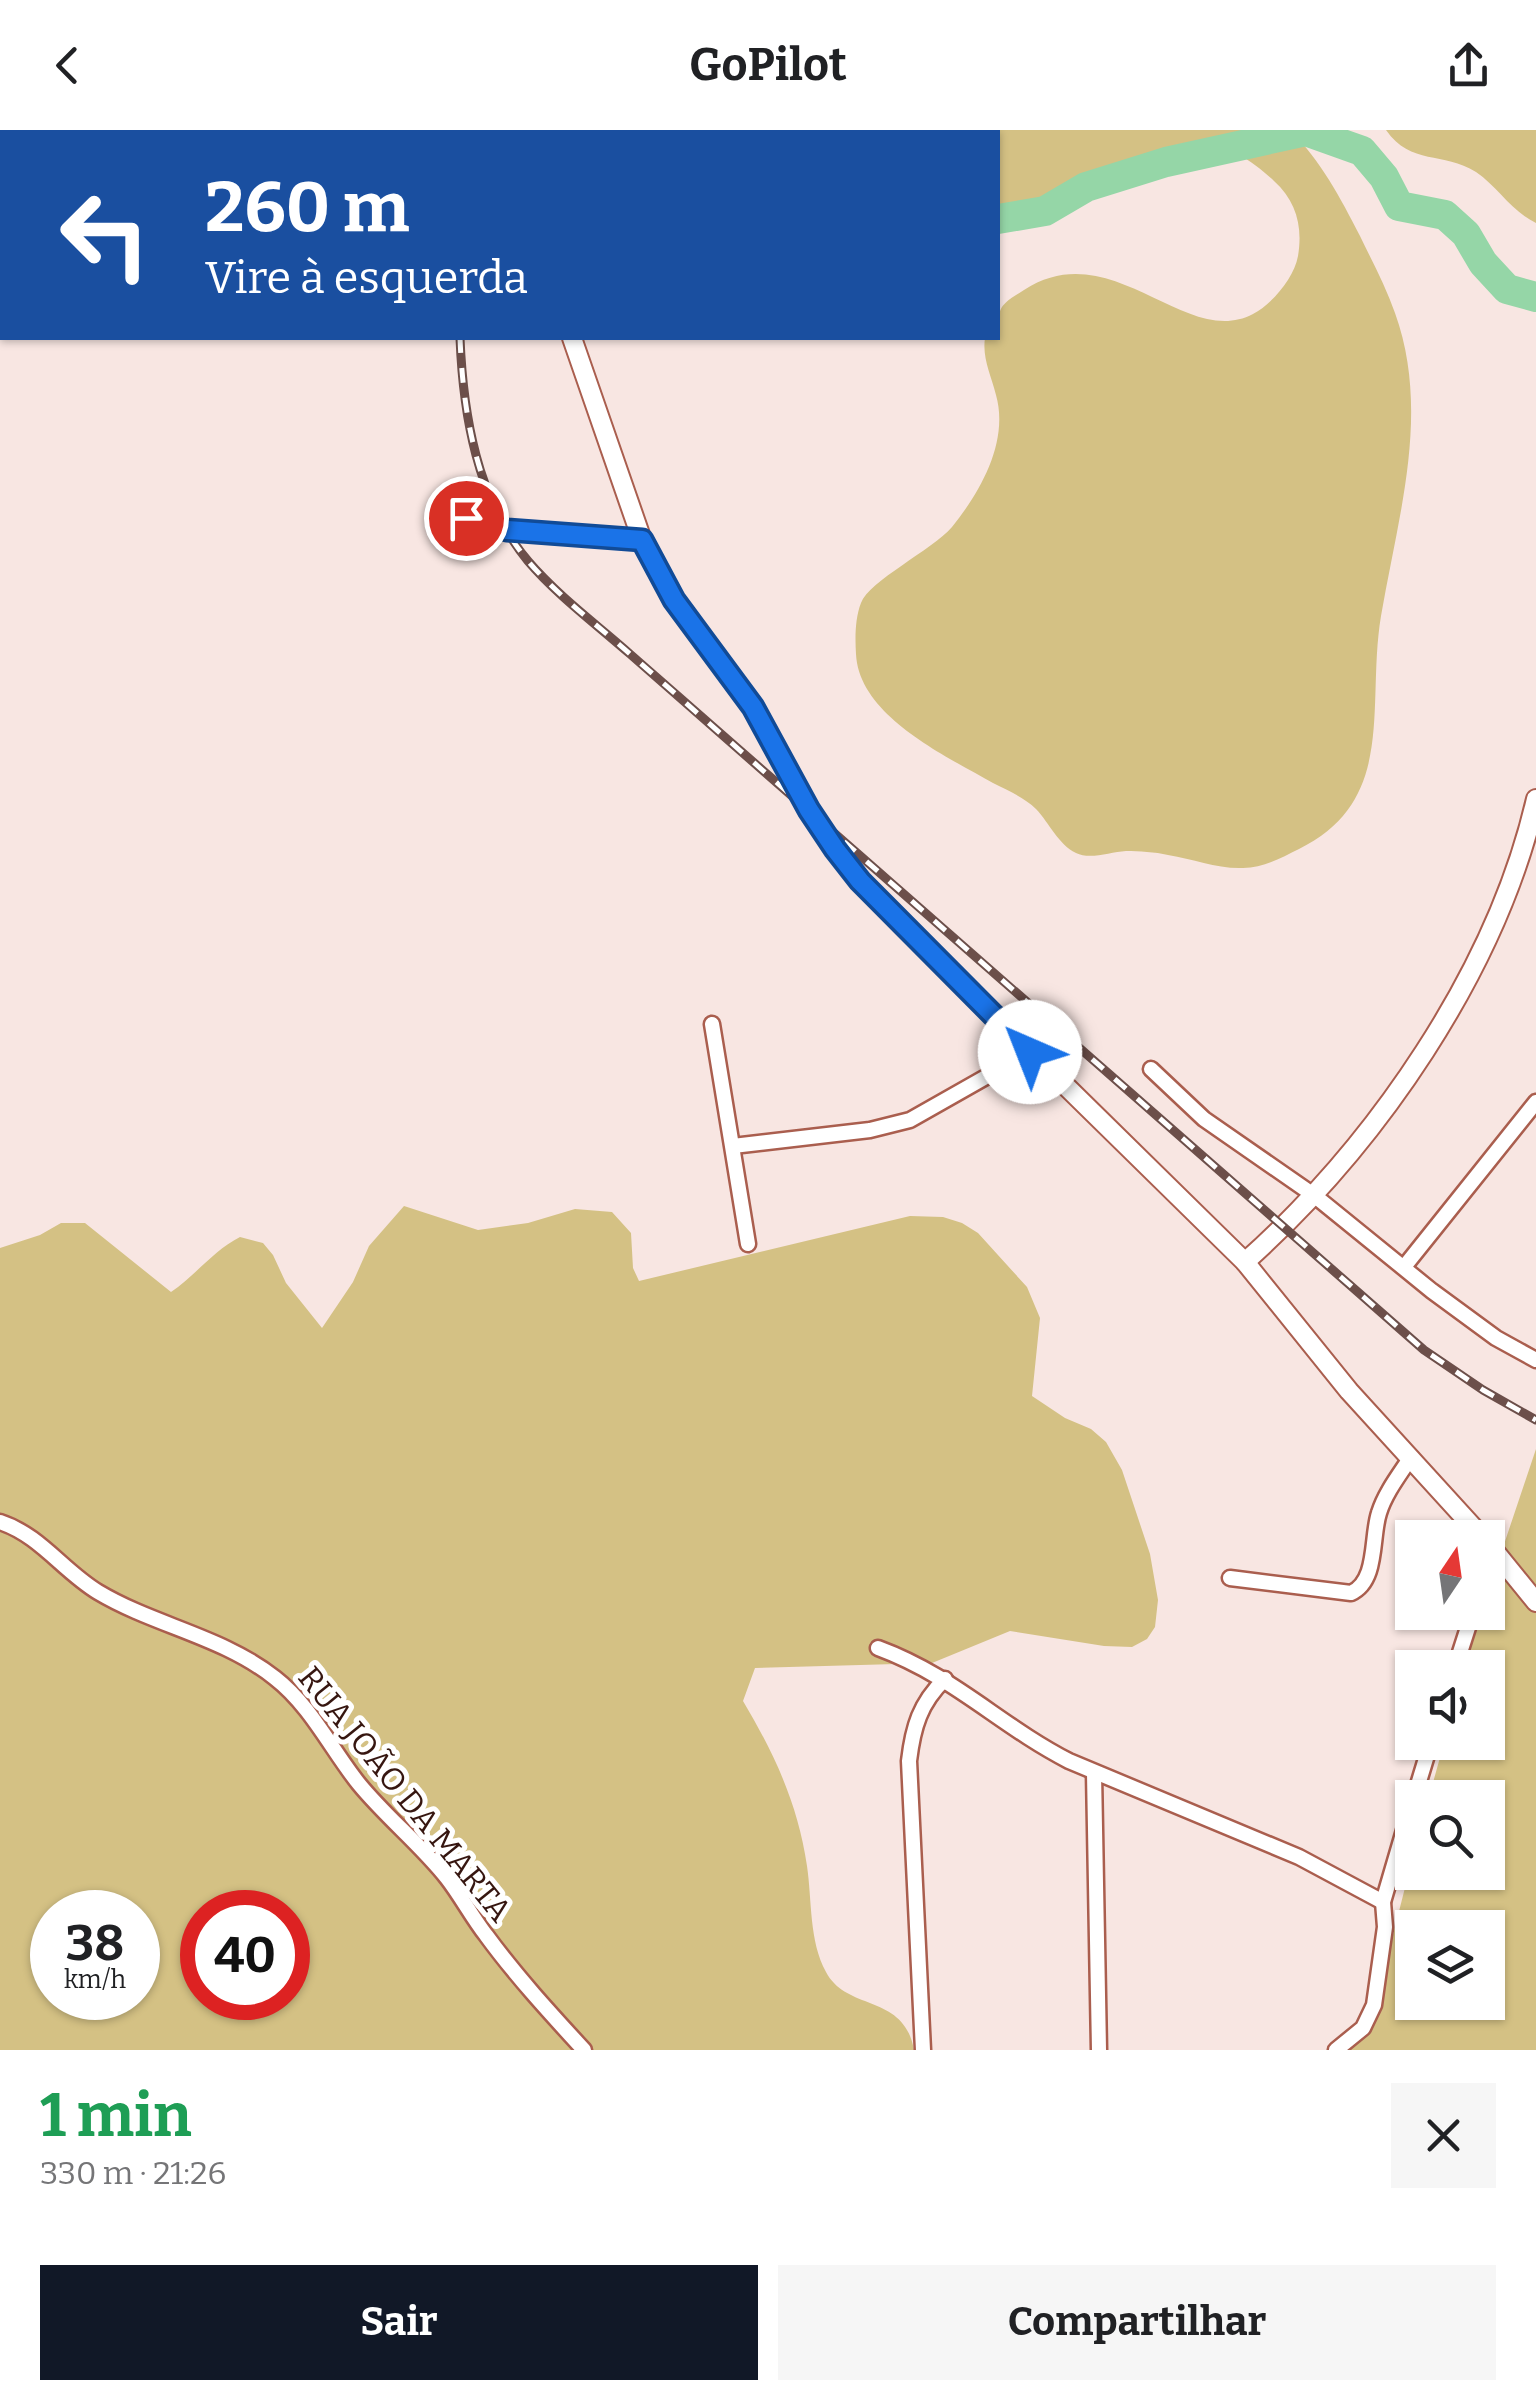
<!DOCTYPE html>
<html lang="pt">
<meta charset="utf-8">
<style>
:root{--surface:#fff;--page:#f6f6f6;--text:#202124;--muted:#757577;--accent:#111827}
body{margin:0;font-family:Bitter,serif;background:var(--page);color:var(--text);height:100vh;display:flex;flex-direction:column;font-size:38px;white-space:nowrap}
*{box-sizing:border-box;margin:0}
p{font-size:32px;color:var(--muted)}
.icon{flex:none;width:55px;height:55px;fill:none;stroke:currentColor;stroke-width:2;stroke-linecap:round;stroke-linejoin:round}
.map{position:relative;height:1920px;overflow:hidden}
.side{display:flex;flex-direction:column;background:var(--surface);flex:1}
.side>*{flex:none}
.guide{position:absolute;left:0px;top:0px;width:1000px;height:210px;box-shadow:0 2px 8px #0004;background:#1a4fa0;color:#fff;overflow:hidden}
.needle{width:65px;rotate:13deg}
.buttons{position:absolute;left:1395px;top:1390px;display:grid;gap:20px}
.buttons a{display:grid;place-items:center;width:110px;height:110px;border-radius:0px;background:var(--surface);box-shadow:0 2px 8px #0004;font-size:50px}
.speed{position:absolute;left:30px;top:1760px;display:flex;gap:20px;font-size:50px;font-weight:700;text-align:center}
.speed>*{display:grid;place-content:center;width:130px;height:130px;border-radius:50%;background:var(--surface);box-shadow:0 2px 8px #0004;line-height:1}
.speed small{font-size:25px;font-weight:400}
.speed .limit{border:15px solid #d22;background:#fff;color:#111}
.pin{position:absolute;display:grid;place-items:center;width:85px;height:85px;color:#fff;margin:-42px;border:5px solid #fff;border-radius:50%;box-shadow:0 2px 10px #0007}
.me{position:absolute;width:110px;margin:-55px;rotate:316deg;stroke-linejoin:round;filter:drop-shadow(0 0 8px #0008)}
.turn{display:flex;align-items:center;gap:35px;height:210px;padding:0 40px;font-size:45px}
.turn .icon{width:130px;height:130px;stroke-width:2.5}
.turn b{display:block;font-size:70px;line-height:85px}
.round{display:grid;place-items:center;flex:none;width:105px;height:105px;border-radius:0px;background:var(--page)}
.headline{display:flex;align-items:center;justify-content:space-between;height:170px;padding:0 40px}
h1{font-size:60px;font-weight:700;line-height:75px;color:#1e9e55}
.action{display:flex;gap:20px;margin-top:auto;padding:20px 40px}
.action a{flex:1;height:115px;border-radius:0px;background:var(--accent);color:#fff;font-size:40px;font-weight:700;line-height:115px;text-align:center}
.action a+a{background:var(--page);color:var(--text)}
header{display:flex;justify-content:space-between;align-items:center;height:130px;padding:0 40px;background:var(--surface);font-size:45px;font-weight:700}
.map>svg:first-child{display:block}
.green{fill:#d4c184;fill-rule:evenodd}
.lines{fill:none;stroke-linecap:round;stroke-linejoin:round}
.river{stroke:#95d6a7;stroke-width:30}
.service-casing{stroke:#aa5e4e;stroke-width:11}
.minor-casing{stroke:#aa5e4e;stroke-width:19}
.tertiary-casing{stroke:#aa5e4e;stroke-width:22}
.service{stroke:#fff;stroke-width:6}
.minor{stroke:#fff;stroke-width:14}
.tertiary{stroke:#fff;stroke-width:18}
.rail-casing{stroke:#6c4f4a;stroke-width:9}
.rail{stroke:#fff;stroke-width:5;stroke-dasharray:15;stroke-linecap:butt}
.route-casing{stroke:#114b97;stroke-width:25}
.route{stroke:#1a73e8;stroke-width:18}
.labels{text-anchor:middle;stroke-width:10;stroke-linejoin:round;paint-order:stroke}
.street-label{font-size:32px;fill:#361610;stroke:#fff}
</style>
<header><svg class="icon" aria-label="back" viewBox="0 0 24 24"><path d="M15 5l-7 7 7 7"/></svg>GoPilot<svg class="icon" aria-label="share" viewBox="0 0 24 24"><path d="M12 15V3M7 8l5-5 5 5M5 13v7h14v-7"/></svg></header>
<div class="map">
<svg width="1536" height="1920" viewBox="0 0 1536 1920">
<rect width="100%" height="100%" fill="#f8e6e2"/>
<!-- green -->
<g class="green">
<path d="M952,0H1290C1321,31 1340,67 1360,106C1372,131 1386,157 1395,183C1431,283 1398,386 1381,486C1366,576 1398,670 1299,719C1281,728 1263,738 1243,738C1217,739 1194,729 1168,725C1155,722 1139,721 1126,721C1110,722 1090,730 1076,723C1058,714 1050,694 1036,679C1025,668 1007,660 993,653C946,626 859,586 856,524C855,508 855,488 861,473C869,451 932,420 952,397C981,361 1009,311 996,265C991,245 982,228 985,208H998C998,177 998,176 1024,160C1112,103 1185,220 1253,184C1272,174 1294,148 1298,126C1303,96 1296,71 1274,51C1251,29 1220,9 1186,13C1164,16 1143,29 1123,39C1084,60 1041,84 998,92V2H948Z"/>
<path d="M1386,0H1536V93C1511,81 1498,57 1476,42C1443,21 1411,36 1386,0Z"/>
<path d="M404,1076L478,1100L528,1093L575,1079L612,1082L631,1103L633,1138L639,1151L910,1086L943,1087L962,1093L978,1103L1027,1157L1040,1188L1032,1266L1065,1288L1091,1299L1106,1312L1122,1340L1150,1424L1158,1470L1155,1497L1147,1509L1132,1517L1104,1516L1010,1501L932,1533L755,1538L743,1571C774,1623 798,1674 807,1736C812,1770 809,1811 826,1842C847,1882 904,1863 914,1920H0V1118L40,1105L61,1093H85L171,1162C196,1145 214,1120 240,1107L263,1113L273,1125L286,1153L322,1198L353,1152L369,1116ZM52,1782H138V1868H52ZM202,1782H288V1868H202Z"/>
<path d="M1536,1319V1920H1341L1375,1876L1412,1730V1742H1488V1668L1429,1667L1444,1613L1488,1612V1538L1465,1537L1481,1483L1488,1482V1462ZM1412,1798H1488V1872H1412Z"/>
</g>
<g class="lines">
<!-- river -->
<g class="river">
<polyline points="761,0 763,2"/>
<polyline points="998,89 1045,81 1086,57 1166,32 1306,1 1362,21 1384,47 1399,76 1445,85 1466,104 1483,133 1507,159 1536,167"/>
</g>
<!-- service casing -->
<g class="service-casing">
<polyline id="service" points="466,389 507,399 641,410"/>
</g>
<!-- minor casing -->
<g class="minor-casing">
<g id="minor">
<polyline points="712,894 748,1114"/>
<polyline points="1151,939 1204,989 1315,1066 1432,1161 1496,1208 1536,1230"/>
<polyline points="733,1016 870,1000 910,990 1030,922"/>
<polyline points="1404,1137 1536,972"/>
<path d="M0,1392C40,1405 63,1441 98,1462C155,1496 222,1506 275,1548C311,1576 331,1619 359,1654C386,1687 421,1715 447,1748C461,1766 472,1787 486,1805C516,1846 550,1883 584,1920"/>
<path d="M1230,1448L1351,1463C1378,1451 1371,1407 1379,1383C1385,1363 1400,1344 1411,1327"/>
<path d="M878,1518C954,1546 999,1595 1069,1631L1299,1727L1383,1772"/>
<polyline points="1455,1538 1473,1482"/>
<polyline points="1094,1643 1099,1920"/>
<polyline points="1414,1668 1431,1612"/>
<path d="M923,1920L909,1631C913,1597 920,1573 945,1549"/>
<polyline points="1336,1920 1363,1898 1374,1875 1385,1797 1383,1772 1412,1673"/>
</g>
</g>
<!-- tertiary casing -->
<g class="tertiary-casing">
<g id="tertiary">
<polyline points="495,0 496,2"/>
<polyline points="572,208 642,410 674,471 753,577 809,681 835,719 860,751 903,796 1245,1132 1349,1261 1483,1408"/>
<path d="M1245,1132C1376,1015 1496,842 1536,669"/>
<polyline points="1488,1413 1536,1472"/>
</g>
</g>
<!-- service -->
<use href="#service" class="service"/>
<!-- minor -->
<use href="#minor" class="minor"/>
<!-- tertiary -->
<use href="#tertiary" class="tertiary"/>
<!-- rail casing -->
<g class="rail-casing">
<g id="rail">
<polyline points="396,0 399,2"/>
<path d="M460,208C463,284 477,370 528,431C557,465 596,494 630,524L1424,1220L1483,1260L1536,1290"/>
</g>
</g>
<!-- rail -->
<use href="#rail" class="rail"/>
</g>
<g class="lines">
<!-- route casing -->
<g class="route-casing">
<polyline id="route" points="466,388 507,400 642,410 674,470 753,577 809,680 835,719 860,751 1030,922"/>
</g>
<!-- route -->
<use href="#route" class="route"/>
</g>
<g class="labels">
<!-- street labels -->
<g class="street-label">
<text transform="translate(405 1664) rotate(51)" y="11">RUA JOÃO DA MARTA</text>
</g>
</g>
</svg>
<div class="buttons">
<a><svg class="needle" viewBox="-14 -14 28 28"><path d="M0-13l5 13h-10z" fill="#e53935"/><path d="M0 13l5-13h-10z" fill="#757577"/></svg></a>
<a><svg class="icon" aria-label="sound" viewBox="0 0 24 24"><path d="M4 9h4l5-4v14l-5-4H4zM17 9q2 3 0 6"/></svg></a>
<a><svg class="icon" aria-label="search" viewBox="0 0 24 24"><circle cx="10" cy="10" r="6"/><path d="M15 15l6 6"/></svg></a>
<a><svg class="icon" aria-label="layers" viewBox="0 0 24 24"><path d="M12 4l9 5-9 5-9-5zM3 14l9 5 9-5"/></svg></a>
</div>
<div class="speed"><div>38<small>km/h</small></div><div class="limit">40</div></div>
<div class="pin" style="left:466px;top:388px;background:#d93025"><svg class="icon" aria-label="arrive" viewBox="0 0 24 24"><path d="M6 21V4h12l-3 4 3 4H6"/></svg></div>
<svg class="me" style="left:1030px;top:922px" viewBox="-20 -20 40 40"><circle r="19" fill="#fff"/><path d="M0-13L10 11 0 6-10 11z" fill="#1a73e8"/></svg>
<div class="guide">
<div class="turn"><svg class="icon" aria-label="left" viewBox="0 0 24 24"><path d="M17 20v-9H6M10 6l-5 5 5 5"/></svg><div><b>260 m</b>Vire à esquerda</div></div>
</div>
</div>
<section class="side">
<div class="headline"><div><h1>1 min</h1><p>330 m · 21:26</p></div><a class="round"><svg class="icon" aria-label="close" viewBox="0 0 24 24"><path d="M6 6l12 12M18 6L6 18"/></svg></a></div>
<div class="action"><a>Sair</a><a>Compartilhar</a></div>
</section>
